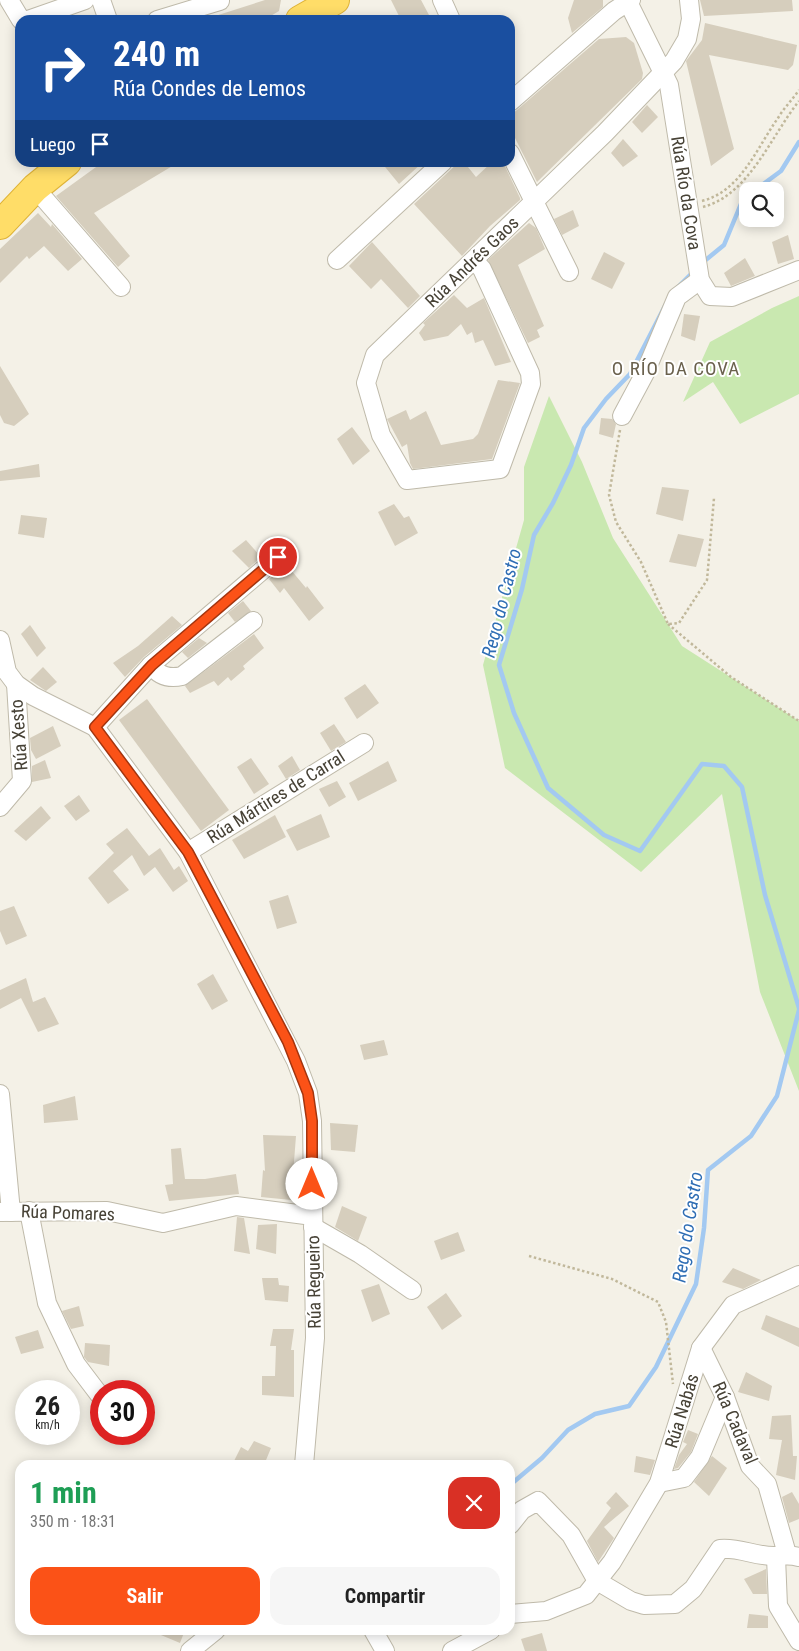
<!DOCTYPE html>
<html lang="es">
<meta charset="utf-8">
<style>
:root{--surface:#fff;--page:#f6f6f6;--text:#222;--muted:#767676;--accent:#fb5217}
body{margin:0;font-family:"Roboto Condensed",sans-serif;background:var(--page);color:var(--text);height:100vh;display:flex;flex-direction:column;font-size:19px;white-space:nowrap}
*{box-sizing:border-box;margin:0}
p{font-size:16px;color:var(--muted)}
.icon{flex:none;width:28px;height:28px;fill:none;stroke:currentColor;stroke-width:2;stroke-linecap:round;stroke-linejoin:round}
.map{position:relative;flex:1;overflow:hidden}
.side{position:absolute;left:15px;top:1460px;width:500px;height:175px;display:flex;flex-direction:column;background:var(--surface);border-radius:15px;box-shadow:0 2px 12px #0003}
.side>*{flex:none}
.banner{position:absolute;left:15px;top:15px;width:500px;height:152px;border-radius:15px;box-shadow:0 2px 12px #0003;background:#1a4fa0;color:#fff;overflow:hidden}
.fabs{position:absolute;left:739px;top:182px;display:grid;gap:10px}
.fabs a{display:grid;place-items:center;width:45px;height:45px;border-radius:10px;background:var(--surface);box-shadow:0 2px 12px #0003;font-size:25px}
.speed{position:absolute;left:15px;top:1380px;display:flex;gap:10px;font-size:25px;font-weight:700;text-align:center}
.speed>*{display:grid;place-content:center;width:65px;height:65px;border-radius:50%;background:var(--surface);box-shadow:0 2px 12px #0003;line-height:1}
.speed small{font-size:12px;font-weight:400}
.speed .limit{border:8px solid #d22;background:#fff;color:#111}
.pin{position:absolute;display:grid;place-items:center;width:42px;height:42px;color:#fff;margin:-21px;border:2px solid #fff;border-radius:50%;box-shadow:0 1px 5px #0007}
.me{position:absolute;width:55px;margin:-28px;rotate:0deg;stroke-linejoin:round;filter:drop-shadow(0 0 4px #0008)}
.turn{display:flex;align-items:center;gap:18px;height:105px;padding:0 15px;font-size:22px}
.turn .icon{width:65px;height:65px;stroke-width:2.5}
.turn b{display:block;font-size:35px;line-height:42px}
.then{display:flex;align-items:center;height:48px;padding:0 15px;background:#0003;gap:10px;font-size:19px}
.round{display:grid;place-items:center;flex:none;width:52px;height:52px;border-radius:15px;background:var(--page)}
.head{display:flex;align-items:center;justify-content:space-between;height:85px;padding:0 15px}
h1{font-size:30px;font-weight:700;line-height:38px;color:#1e9e55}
.action{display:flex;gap:10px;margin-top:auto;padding:10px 15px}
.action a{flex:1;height:58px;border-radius:15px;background:var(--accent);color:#fff;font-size:20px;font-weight:700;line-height:58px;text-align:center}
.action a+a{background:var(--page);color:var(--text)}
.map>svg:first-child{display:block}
.green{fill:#c9e8b0}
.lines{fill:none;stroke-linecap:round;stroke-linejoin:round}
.stream{stroke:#a3c9f1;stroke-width:4.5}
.building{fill:#d6cebd}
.street-casing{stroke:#bfbaaa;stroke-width:20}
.highway-casing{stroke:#dfb337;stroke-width:30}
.path{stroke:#c1b89b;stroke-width:2.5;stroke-dasharray:2.5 2.5;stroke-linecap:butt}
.street{stroke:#fff;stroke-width:18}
.highway{stroke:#ffdd68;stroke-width:28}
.route-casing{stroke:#a3350f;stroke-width:12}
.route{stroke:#fb5217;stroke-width:9}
.labels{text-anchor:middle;stroke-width:4;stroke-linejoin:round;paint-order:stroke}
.street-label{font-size:18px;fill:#474236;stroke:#fff}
.neighbourhood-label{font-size:19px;letter-spacing:1px;fill:#6a614d;stroke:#fff}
.water-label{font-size:19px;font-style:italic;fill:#2e6db4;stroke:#fff}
</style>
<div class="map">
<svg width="799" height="1651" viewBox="0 0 799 1651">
<rect width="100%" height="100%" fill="#f4f1e7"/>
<!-- green -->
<g class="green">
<polygon points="799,296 799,394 740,424 713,382 683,402 710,342 772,308"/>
<polygon points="549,396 582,462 613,538 682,646 799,721 799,1091 760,992 722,794 641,872 505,768 483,665 524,520 524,467"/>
</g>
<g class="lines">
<!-- stream -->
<g class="stream">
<polyline points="754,191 781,171 799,142"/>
<polyline points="702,263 724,245 743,199 748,196"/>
<polyline points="676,289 695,270"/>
<polyline points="666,304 630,374 606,399 584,428 571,465 553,503 534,535 522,589 499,665 514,713 548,788 604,835 640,851 702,764 724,766 742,787 765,895 799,1008"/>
<polyline points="510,1485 542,1458 568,1430 595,1414 629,1406 656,1367 696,1284 704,1228 708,1170 751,1136 777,1096 799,1010"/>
</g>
</g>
<!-- building -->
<g class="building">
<polygon points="265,0 281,0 279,11 264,20 212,20 212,17"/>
<polygon points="391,0 421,0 429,15 418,20 401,20"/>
<polygon points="574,0 603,0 603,7 572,33 568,18"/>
<polygon points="700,0 792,0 793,11 704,16"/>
<polygon points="705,23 797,45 793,65 788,70 709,55 734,149 711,166 686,61 702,40"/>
<polygon points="626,37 634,43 643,73 642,79 537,182 510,128 510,116 599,39"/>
<polygon points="647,105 658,117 642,133 632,122"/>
<polygon points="623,139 638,156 623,167 611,153"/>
<polygon points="103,162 179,162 94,213 130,256 118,267 56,196"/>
<polygon points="381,162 423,162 399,184"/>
<polygon points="459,162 464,162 476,177 492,162 503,162 520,198 520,200 490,226 462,256 414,204"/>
<polygon points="573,210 579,226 562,235 554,219"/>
<polygon points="38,213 51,227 52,224 82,259 68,271 44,246 29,259 27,256 0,283 0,249"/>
<polygon points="529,223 536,228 545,249 518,265 544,326 537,330 540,337 528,343 488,260"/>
<polygon points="788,235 794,259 778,264 772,242"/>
<polygon points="372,242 420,296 408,308 381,279 371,289 349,266"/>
<polygon points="604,252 625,263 612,289 591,279"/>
<polygon points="745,258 755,276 731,286 724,273"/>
<polygon points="454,295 467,308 484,298 511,362 495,366 483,340 475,343 472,332 467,335 461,324 448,336 424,341 419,333 425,325 423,323"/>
<polygon points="684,314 700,316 695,341 681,336"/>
<polygon points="0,366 29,414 14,426 4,423 0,415"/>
<polygon points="498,380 520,383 492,459 413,469 410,463 407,444 402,447 387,419 406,410 410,420 426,411 441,445 473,439 478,434"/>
<polygon points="601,418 612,419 616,424 613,438 599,434"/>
<polygon points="352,427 370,451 353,465 337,439"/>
<polygon points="39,464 40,477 0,481 0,471"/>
<polygon points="662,487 689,490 683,521 656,514"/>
<polygon points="394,504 404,518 409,516 418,533 395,546 378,512"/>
<polygon points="21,515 47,518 44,538 18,534"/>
<polygon points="678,534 704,539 696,567 669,562"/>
<polygon points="246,540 261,557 249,568 232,551"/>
<polygon points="286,564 306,588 307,586 324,608 309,621 284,588 280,593 269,579"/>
<polygon points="243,601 251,611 235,622 228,613"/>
<polygon points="172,616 182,625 144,657 125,677 113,663 138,646"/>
<polygon points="30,625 46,648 37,657 21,634"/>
<polygon points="254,634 264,648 243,666 245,669 231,681 228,677 218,686 214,681 190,693 185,686"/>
<polygon points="199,638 207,643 188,658 182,652"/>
<polygon points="43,667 57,682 46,691 30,680"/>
<polygon points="365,684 379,703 357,719 344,698"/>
<polygon points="147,699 229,810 201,831 119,720"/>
<polygon points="334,724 346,742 331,751 320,733"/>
<polygon points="53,726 61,746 36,759 31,750 30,738"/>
<polygon points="292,756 300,770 286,779 278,766"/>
<polygon points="251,758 269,784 254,794 237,767"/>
<polygon points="45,760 51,778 32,782 32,766"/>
<polygon points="388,761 397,781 358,801 349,783"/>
<polygon points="337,781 346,797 329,807 319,789"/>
<polygon points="79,795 90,811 76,821 64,806"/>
<polygon points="41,806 51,818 26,841 14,831"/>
<polygon points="321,814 330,837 297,851 286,830"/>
<polygon points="275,815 286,837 244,859 232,840"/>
<polygon points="127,828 149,856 160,848 174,870 179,866 188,881 173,892 155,867 144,876 132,855 113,871 129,890 108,904 88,878 114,853 106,844"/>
<polygon points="288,895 297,923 277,929 269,901"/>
<polygon points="14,906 27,936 6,945 0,931 0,911"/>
<polygon points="213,974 228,1001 212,1010 197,984"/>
<polygon points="26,978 33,1002 45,997 59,1024 38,1032 21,998 0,1009 0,990"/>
<polygon points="384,1040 388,1055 364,1060 360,1045"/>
<polygon points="75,1096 78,1120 44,1123 43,1105"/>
<polygon points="330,1123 358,1125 355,1152 331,1150"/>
<polygon points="263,1135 296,1136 291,1200 261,1197 263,1170 265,1171"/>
<polygon points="181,1148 185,1179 205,1179 236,1174 239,1194 169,1201 165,1185 173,1184 171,1149"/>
<polygon points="342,1206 367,1217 358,1241 335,1227"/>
<polygon points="237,1217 244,1218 250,1254 234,1251"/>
<polygon points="277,1224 276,1254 256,1249 258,1225"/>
<polygon points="458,1232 465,1251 441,1260 434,1241"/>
<polygon points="733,1268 761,1280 743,1289 722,1282"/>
<polygon points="262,1278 278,1278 279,1285 289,1286 288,1302 265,1300"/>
<polygon points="379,1284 390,1314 372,1322 361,1290"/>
<polygon points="446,1293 462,1316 442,1330 427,1307"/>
<polygon points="79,1306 84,1326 71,1329 62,1311"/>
<polygon points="766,1315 799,1328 799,1347 761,1329"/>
<polygon points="273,1329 294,1329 291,1350 294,1350 294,1397 262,1395 262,1376 275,1376 276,1346 270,1346"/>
<polygon points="38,1330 44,1348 21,1354 15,1337"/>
<polygon points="85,1343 110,1345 109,1366 88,1362 84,1357"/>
<polygon points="746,1372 772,1386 769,1401 738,1392"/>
<polygon points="791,1415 793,1456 797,1456 795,1480 776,1475 782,1440 769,1439 772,1416"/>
<polygon points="688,1430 698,1434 691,1452 678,1468 674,1469 679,1455 687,1444 683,1442"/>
<polygon points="254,1441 271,1448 264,1465 232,1465 241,1447 248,1451"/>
<polygon points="636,1456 655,1460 650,1475 634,1472"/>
<polygon points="712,1456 727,1468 709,1496 694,1482"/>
<polygon points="616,1492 629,1506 604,1527 614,1538 598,1562 587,1541 611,1508 606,1503"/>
<polygon points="792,1492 799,1504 799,1519 789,1523 782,1497"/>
<polygon points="766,1569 767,1594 753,1594 744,1579"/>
<polygon points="749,1614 768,1616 768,1628 747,1628"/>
<polygon points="149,1630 185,1630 180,1643"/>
<polygon points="542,1633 547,1651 525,1651 521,1639"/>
</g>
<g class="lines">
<!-- street casing -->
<g class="street-casing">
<g id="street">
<polyline points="9,0 21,20"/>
<polyline points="101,0 108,20"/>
<polyline points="442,0 451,20"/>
<polyline points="627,0 669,85 700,280 710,296 732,297 799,270"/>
<polyline points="28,20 85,0"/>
<polyline points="157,20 220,1"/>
<polyline points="510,102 614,11 631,0"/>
<polyline points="510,153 569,272"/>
<polyline points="35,188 121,287"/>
<polyline points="337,260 443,162"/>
<polyline points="474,260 482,269 530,373 531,384 500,469 407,480 381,435 366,383 375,355 605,133 674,61 687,39 691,19 689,0"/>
<polyline points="622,416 645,373 677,297 700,280"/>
<polyline points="0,640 7,672 16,684 33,696 95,727 188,852 296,1061 308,1093 312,1121 315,1338 304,1465"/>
<path d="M151,665C159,676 169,679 182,676L253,621"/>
<polyline points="95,727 151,665 278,557"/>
<polyline points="0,807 22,781 16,684"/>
<polyline points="188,852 364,743"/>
<polyline points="0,1094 11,1212"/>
<polyline points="29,1211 47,1303 76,1364 101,1397"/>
<polyline points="0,1212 107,1211 163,1223 236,1206 313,1216"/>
<polyline points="313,1227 360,1254 412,1290"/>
<polyline points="701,1348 725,1397 750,1466 767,1484 787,1554"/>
<polyline points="659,1483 684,1478 700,1457 725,1397"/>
<path d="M510,1525L522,1510L538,1501L571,1535L597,1581L631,1601L644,1605L675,1604L693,1589L720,1549C740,1547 756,1557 776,1556C785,1556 788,1554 799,1557"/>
<polyline points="776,1557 778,1606 799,1641"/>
<polyline points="510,1614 546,1611 586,1595 612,1562 659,1483 701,1348 733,1305 799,1275"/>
<polyline points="373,1630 385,1651"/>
<polyline points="190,1651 216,1630"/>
<polyline points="452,1651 491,1630"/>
</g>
</g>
<!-- highway casing -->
<g class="highway-casing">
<g id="highway">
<polyline points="300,20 335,0"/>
<polyline points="0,225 35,188 67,162"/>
</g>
</g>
<!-- path -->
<g class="path">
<path d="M702,201C741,191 756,149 778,118C784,108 792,100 799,90"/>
<path d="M703,207C749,195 771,136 799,101"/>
<polyline points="620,430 609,495 616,522 641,562 668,624 679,623 707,580 714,498"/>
<polyline points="668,624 731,677 799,721"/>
<polyline points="529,1256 612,1279 658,1302 666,1322 673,1384"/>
</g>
<!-- street -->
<use href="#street" class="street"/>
<!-- highway -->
<use href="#highway" class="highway"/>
</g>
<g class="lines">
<!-- route casing -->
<g class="route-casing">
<polyline id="route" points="278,557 152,665 95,727 188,852 288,1042 308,1093 312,1121 312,1184"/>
</g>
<!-- route -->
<use href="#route" class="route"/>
</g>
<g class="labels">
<!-- street labels -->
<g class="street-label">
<text transform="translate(686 193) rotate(81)" y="6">Rúa Río da Cova</text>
<text transform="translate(472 262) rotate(-44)" y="6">Rúa Andrés Gaos</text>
<text transform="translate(19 735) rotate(-94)" y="6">Rúa Xesto</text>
<text transform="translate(276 797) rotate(-32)" y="6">Rúa Mártires de Carral</text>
<text transform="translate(68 1213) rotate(2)" y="6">Rúa Pomares</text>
<text transform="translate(314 1282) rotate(-91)" y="6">Rúa Regueiro</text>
<text transform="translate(682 1411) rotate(-73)" y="6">Rúa Nabás</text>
<text transform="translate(735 1423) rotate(67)" y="6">Rúa Cadaval</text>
</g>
<!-- neighbourhood labels -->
<g class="neighbourhood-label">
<text x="676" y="375">O RÍO DA COVA</text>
</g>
<!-- water labels -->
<g class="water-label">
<text transform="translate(501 603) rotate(-76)" y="7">Rego do Castro</text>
<text transform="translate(687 1227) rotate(-81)" y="7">Rego do Castro</text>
</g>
</g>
</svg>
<div class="fabs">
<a><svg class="icon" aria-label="search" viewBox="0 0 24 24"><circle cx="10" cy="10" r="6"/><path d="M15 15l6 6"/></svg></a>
</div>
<div class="speed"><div>26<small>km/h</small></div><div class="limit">30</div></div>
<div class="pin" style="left:278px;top:557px;background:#d93025"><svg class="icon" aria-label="arrive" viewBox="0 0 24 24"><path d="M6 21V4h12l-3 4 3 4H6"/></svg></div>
<svg class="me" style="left:312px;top:1184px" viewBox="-20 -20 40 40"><circle r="19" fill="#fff"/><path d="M0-13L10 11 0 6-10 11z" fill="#fb5217"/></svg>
<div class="banner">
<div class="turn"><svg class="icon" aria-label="right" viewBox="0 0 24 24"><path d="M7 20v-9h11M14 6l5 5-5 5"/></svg><div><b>240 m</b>Rúa Condes de Lemos</div></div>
<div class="then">Luego<svg class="icon" aria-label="arrive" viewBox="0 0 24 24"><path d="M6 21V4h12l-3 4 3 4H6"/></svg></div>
</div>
<section class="side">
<div class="head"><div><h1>1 min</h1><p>350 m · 18:31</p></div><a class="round" style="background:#d93025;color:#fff"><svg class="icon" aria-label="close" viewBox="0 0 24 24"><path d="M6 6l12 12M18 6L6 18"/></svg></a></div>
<div class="action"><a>Salir</a><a>Compartir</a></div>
</section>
</div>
